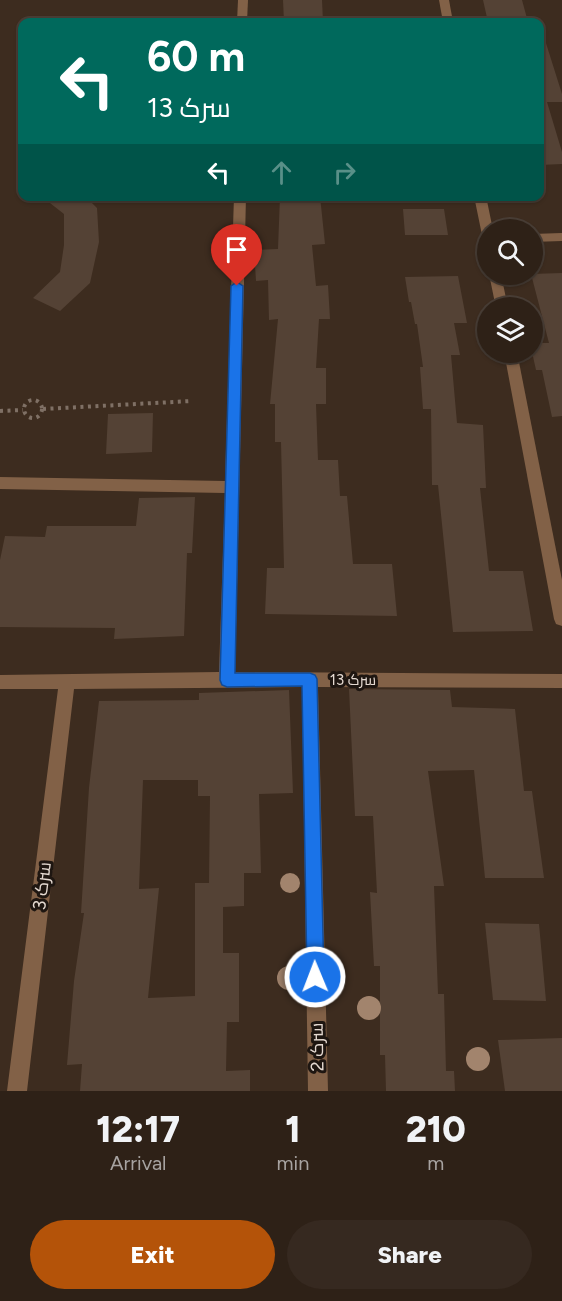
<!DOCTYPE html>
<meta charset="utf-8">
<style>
:root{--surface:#2e2117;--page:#362920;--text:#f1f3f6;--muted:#a7a3a1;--line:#493e36;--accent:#b45309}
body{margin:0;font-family:Figtree,Cairo,sans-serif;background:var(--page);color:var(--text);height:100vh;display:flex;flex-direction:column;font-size:22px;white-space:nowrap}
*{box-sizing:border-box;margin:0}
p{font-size:20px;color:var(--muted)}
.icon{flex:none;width:33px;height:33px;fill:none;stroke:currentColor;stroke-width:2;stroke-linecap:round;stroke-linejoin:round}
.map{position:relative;height:1091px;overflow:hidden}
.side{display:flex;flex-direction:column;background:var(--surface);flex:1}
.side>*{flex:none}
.hud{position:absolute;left:18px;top:18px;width:526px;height:183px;border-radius:12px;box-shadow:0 2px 4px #0004,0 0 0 2px var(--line);background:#00695c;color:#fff;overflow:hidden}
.tools{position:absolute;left:477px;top:219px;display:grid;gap:12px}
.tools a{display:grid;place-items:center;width:66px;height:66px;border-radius:50%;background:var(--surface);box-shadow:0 2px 4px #0004,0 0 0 2px var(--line);font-size:30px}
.pin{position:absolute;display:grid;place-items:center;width:51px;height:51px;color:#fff;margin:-62px -26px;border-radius:50% 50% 50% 0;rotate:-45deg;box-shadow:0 0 6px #0007}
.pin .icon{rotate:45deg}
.me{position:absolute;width:66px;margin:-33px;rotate:359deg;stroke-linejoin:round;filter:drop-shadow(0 0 4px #0008)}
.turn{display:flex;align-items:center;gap:21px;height:126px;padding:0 30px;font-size:27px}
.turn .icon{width:78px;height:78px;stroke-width:2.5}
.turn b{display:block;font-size:42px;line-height:51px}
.lanes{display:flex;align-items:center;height:57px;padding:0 30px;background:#0003;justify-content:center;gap:30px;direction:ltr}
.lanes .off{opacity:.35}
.eta{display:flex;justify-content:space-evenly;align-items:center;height:102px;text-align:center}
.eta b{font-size:36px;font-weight:800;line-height:42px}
.button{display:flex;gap:12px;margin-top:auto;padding:12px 30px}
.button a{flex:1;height:69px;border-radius:36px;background:var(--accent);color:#fff;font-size:24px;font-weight:800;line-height:69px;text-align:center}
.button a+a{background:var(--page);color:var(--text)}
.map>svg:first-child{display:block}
.building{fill:#544235;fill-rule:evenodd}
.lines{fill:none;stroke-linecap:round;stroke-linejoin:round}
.path{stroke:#7f7065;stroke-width:4;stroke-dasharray:3 4.5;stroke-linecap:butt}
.minor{fill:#826147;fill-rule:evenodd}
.tree{fill:#a2846d}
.route{fill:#1a73e8;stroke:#114b97;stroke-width:1.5}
.labels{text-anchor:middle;stroke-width:6;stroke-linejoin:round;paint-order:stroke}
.street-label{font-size:15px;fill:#e4d9d1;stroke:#1e1611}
.near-street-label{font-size:18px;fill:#e4d9d1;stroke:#1e1611}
</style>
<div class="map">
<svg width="562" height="1091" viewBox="0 0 562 1091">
<rect width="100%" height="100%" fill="#3d2c1f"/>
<!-- building -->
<g class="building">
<polygon points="283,0 322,0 323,22 284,22"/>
<polygon points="483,0 522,0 528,22 488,22"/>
<polygon points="540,40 545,40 562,94 562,102 547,102 562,152 562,164 540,165"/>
<polygon points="41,196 85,196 97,208 99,242 90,283 60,311 33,298 60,272 64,245 64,214"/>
<polygon points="280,196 320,196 325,244 312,245 316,286 328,285 330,319 319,319 316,368 326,368 326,404 316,404 318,460 338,460 340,496 347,496 353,564 392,564 397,616 265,614 267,568 284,568 281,442 275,442 275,404 270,404 278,319 269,320 268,280 256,281 254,250 278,249"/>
<polygon points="403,209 444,209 448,235 405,235"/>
<polygon points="562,273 562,416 552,417 542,370 536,370 532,352 532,343 549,343 531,274"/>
<polygon points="458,276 467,323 454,323 460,355 451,355 457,423 483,425 486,488 480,488 489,571 523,571 533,631 453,632 438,485 432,485 431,409 423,409 420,367 423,367 417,324 415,324 411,302 409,302 405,277"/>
<polygon points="153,413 152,452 106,454 108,414"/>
<polygon points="195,497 192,553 187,553 184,636 114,639 115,628 0,627 0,560 5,536 45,537 47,526 136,526 139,498"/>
<polygon points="349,689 450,690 452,707 515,709 524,791 532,791 544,878 485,878 474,770 428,771 444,886 434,886 438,994 444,994 446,1071 454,1071 455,1091 386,1091 385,1055 380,1055 380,966 374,966 370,892 377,893 373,816 355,816"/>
<path d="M289,690L293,793L259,794L261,873H244V906L223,907V953H239V1022H227L226,1071L250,1070V1091H80L82,1064L67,1065L74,981L84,913H81L89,788L99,701L199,700V693ZM143,780H198V796H210L209,883H195V996L148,998L159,888L139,889Z"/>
<polygon points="485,923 539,924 546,1001 493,1000"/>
<polygon points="562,1038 562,1091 505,1091 498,1040"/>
</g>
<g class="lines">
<!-- path -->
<g class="path">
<circle cx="33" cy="409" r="9"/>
<polyline points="43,409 192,401"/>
<polyline points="0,411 23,410"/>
</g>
<!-- minor -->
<g class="minor">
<polygon points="238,0 248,0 247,22 237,22"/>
<polygon points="439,0 449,0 453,22 443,22"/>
<polygon points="234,196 246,196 235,672 562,674 562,688 318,687 328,1091 308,1091 302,687 74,689 27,1091 7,1091 58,689 0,689 0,675 219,672 225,493 0,489 0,477 225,481"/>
<polygon points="474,196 486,196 493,230 488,230 488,239 482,235"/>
<polygon points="562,233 562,241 532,242 532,234"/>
<polygon points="489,274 501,274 508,308 496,308"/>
<polygon points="504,352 517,352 562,580 562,626 556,624 554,619"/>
</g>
</g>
<!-- trees -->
<g class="tree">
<circle cx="290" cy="883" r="10"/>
<circle cx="289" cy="978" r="12"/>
<circle cx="369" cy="1008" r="12"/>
<circle cx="478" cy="1059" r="12"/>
</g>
<!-- route -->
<polygon class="route" points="237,282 243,286 235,673 310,673 315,675 317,679 324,977 322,983 315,985 309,983 307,977 302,686 227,687 222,685 220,680 231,286"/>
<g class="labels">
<!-- street labels -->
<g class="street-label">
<text x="353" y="685">سرک 13</text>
</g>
<!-- near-street labels -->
<g class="near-street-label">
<text transform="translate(42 886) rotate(-83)" y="6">سرک 3</text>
<text transform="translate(317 1047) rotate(-91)" y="6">سرک 2</text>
</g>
</g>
</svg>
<div class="tools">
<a><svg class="icon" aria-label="search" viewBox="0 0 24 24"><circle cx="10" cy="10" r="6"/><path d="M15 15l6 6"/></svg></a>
<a><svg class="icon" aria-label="layers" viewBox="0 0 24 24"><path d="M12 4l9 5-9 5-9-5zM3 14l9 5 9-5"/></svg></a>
</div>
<div class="pin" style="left:237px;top:286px;background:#d93025"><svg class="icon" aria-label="arrive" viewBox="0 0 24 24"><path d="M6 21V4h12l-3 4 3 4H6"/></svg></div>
<svg class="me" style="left:315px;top:977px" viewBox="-20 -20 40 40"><circle r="17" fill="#1a73e8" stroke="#fff" stroke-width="3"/><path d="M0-11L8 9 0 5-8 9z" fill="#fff"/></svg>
<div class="hud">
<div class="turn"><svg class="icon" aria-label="left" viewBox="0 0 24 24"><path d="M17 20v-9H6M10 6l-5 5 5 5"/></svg><div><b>60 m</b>سرک 13</div></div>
<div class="lanes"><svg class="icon" aria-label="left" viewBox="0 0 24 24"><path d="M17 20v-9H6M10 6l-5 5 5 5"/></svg><svg class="icon off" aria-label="ahead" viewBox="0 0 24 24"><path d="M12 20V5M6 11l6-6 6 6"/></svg><svg class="icon off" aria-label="right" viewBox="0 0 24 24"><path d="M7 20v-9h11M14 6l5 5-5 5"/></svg></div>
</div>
</div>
<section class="side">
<div class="eta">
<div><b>12:17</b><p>Arrival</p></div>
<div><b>1</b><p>min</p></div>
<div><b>210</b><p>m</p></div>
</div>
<div class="button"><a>Exit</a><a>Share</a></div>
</section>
